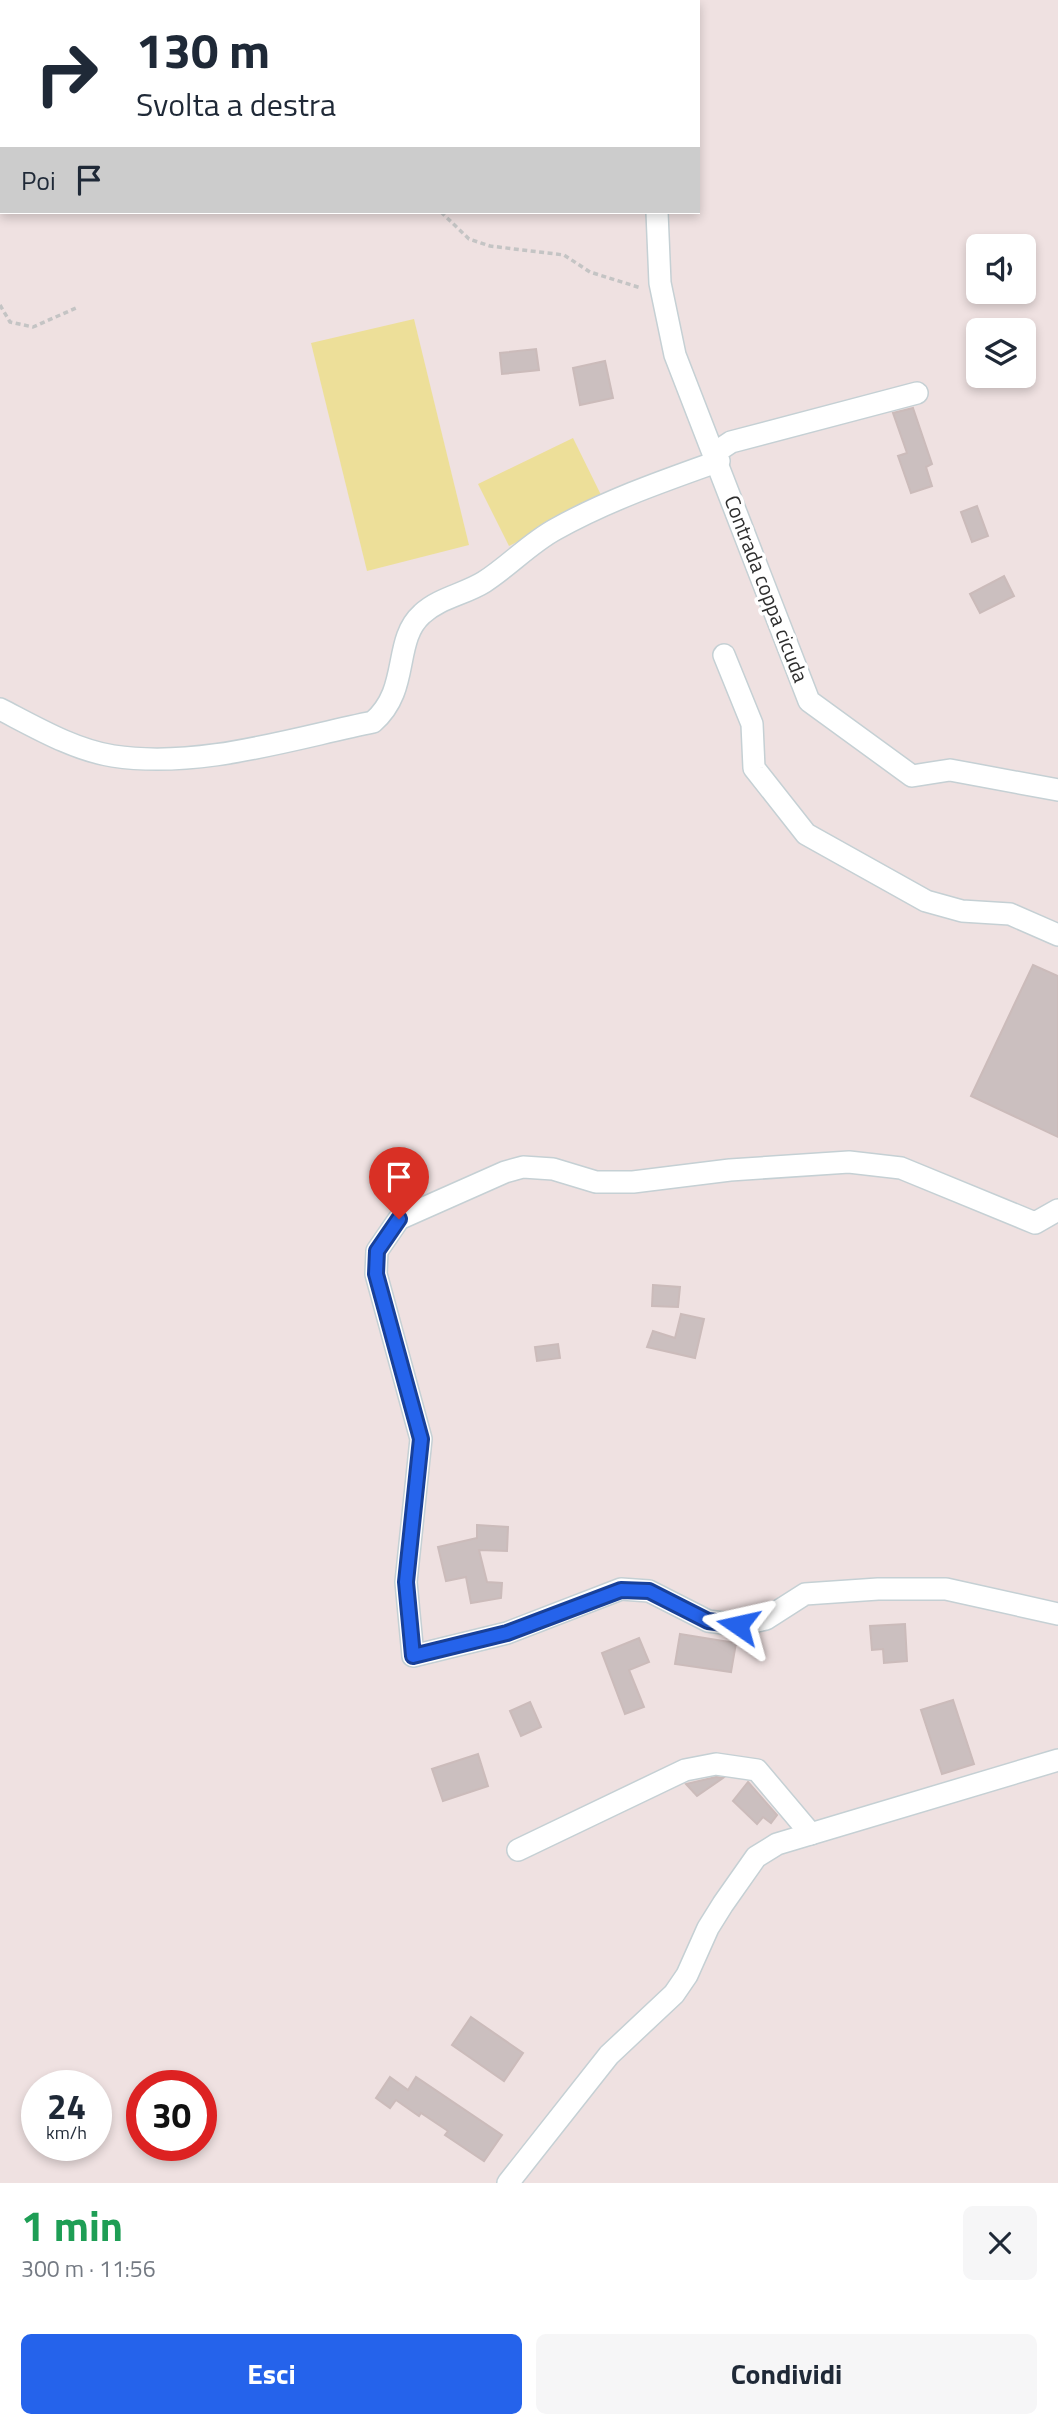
<!DOCTYPE html>
<html lang="it">
<meta charset="utf-8">
<style>
:root{--surface:#fff;--page:#f6f6f7;--text:#1f2937;--muted:#747a83;--accent:#2563eb}
body{margin:0;font-family:"Titillium Web",sans-serif;background:var(--page);color:var(--text);height:100vh;display:flex;flex-direction:column;font-size:26px;white-space:nowrap}
*{box-sizing:border-box;margin:0}
p{font-size:23px;color:var(--muted)}
.icon{flex:none;width:38px;height:38px;fill:none;stroke:currentColor;stroke-width:2;stroke-linecap:round;stroke-linejoin:round}
.map{position:relative;height:2183px;overflow:hidden}
.sheet{display:flex;flex-direction:column;background:var(--surface);flex:1}
.sheet>*{flex:none}
.guide{position:absolute;left:0px;top:0px;width:700px;height:214px;box-shadow:0 4px 10px #0003;background:#fff;color:var(--text);overflow:hidden}
.tools{position:absolute;left:966px;top:234px;display:grid;gap:14px}
.tools a{display:grid;place-items:center;width:70px;height:70px;border-radius:10px;background:var(--surface);box-shadow:0 4px 10px #0003;font-size:35px}
.speed{position:absolute;left:21px;top:2070px;display:flex;gap:14px;font-size:35px;font-weight:700;text-align:center}
.speed>*{display:grid;place-content:center;width:91px;height:91px;border-radius:50%;background:var(--surface);box-shadow:0 4px 10px #0003;line-height:1}
.speed small{font-size:18px;font-weight:400}
.speed .limit{border:10px solid #d22;background:#fff;color:#111}
.pin{position:absolute;display:grid;place-items:center;width:60px;height:60px;color:#fff;margin:-72px -30px;border-radius:50% 50% 50% 0;rotate:-45deg;box-shadow:0 0 7px #0007}
.pin .icon{rotate:45deg}
.me{position:absolute;width:77px;margin:-38px;rotate:281deg;stroke-linejoin:round;filter:drop-shadow(0 0 5px #0008)}
.turn{display:flex;align-items:center;gap:24px;height:147px;padding:0 21px;font-size:32px}
.turn .icon{width:91px;height:91px;stroke-width:2.5}
.turn b{display:block;font-size:49px;line-height:60px}
.then{display:flex;align-items:center;height:66px;padding:0 21px;background:#0003;gap:14px;font-size:26px}
.round{display:grid;place-items:center;flex:none;width:74px;height:74px;border-radius:10px;background:var(--page)}
.head{display:flex;align-items:center;justify-content:space-between;height:119px;padding:0 21px}
h1{font-size:42px;font-weight:700;line-height:52px;color:#1e9e55}
.button{display:flex;gap:14px;margin-top:auto;padding:14px 21px}
.button a{flex:1;height:80px;border-radius:10px;background:var(--accent);color:#fff;font-size:28px;font-weight:700;line-height:80px;text-align:center}
.button a+a{background:var(--page);color:var(--text)}
.map>svg:first-child{display:block}
.pitch{fill:#eddf99}
.building{fill:#cbbfbf;stroke:#cbbbba;stroke-width:2}
.lines{fill:none;stroke-linecap:round;stroke-linejoin:round}
.minor-casing{stroke:#c5d0d4;stroke-width:24}
.path{stroke:#c4c4c4;stroke-width:3.5;stroke-dasharray:5 3.5;stroke-linecap:butt}
.minor{stroke:#fff;stroke-width:21}
.route-casing{stroke:#184099;stroke-width:18}
.route{stroke:#2563eb;stroke-width:12}
.labels{text-anchor:middle;stroke-width:7;stroke-linejoin:round;paint-order:stroke}
.street-label{font-size:21px;fill:#2e2e2e;stroke:#fff}
</style>
<div class="map">
<svg width="1058" height="2183" viewBox="0 0 1058 2183">
<rect width="100%" height="100%" fill="#efe1e1"/>
<!-- pitch -->
<g class="pitch">
<polygon points="414,319 469,545 367,571 311,343"/>
<polygon points="573,438 603,499 509,546 478,484"/>
</g>
<!-- building -->
<g class="building">
<polygon points="536,349 539,370 502,374 500,353"/>
<polygon points="605,361 613,398 580,405 573,368"/>
<polygon points="913,408 932,464 926,467 932,486 911,493 898,456 907,453 893,413"/>
<polygon points="977,506 988,536 972,542 961,512"/>
<polygon points="1004,576 1014,596 980,613 970,594"/>
<polygon points="1033,965 1058,976 1058,1137 971,1096"/>
<polygon points="653,1285 680,1287 678,1307 652,1306"/>
<polygon points="681,1314 704,1319 695,1358 647,1347 653,1331 675,1338"/>
<polygon points="558,1344 560,1358 537,1361 535,1347"/>
<polygon points="477,1525 508,1527 507,1551 479,1550 487,1582 502,1583 501,1598 471,1603 466,1577 446,1581 438,1547 477,1538"/>
<polygon points="905,1624 907,1661 884,1663 883,1649 872,1650 870,1626"/>
<polygon points="680,1634 736,1643 731,1672 675,1664"/>
<polygon points="639,1638 649,1662 629,1670 644,1707 625,1714 602,1653"/>
<polygon points="953,1700 974,1764 942,1774 921,1710"/>
<polygon points="530,1702 541,1727 521,1736 510,1711"/>
<polygon points="478,1754 488,1786 443,1801 432,1769"/>
<polygon points="716,1777 723,1778 697,1796 686,1784"/>
<polygon points="748,1782 777,1815 771,1823 763,1817 757,1824 733,1801"/>
<polygon points="471,2017 523,2053 504,2081 452,2045"/>
<polygon points="390,2077 408,2090 416,2077 502,2135 484,2161 445,2135 448,2131 421,2113 419,2116 396,2100 390,2108 376,2098"/>
</g>
<g class="lines">
<!-- minor casing -->
<g class="minor-casing">
<g id="minor">
<polyline points="639,0 640,2"/>
<polyline points="657,212 660,283 675,355 809,701 912,776 950,770 1058,790"/>
<polyline points="716,452 731,442 917,393"/>
<polyline points="724,655 752,724 754,768 806,834 926,901 962,911 1010,914 1058,935"/>
<path d="M0,709C35,727 74,750 113,756C199,769 290,739 373,722C411,689 392,641 422,614C439,598 465,594 484,582C509,566 530,543 556,529C608,500 663,481 719,461"/>
<polyline points="1058,1210 1035,1223 901,1168 849,1162 730,1170 633,1182 596,1182 553,1169 523,1167 505,1172 399,1219 377,1251 376,1274 421,1439 406,1582 413,1656 507,1633 621,1589 649,1591 708,1621 738,1625 766,1619 805,1594 878,1589 946,1589 1058,1614"/>
<polyline points="518,1850 685,1770 716,1764 757,1770 811,1834"/>
<polyline points="508,2183 609,2055 674,1994 687,1975 708,1928 723,1904 756,1857 777,1844 1058,1760"/>
</g>
</g>
<!-- path -->
<g class="path">
<polyline points="0,101 2,101"/>
<polyline points="441,212 469,239 490,246 564,255 590,272 641,288"/>
<polyline points="0,305 10,322 33,327 76,308"/>
</g>
<!-- minor -->
<use href="#minor" class="minor"/>
</g>
<g class="lines">
<!-- route casing -->
<g class="route-casing">
<polyline id="route" points="399,1219 377,1251 376,1274 421,1439 406,1582 413,1656 507,1633 621,1590 649,1591 708,1621 738,1625"/>
</g>
<!-- route -->
<use href="#route" class="route"/>
</g>
<g class="labels">
<!-- street labels -->
<g class="street-label">
<text transform="translate(766 589) rotate(69)" y="7">Contrada coppa cicuda</text>
</g>
</g>
</svg>
<div class="tools">
<a><svg class="icon" aria-label="sound" viewBox="0 0 24 24"><path d="M4 9h4l5-4v14l-5-4H4zM17 9q2 3 0 6"/></svg></a>
<a><svg class="icon" aria-label="layers" viewBox="0 0 24 24"><path d="M12 4l9 5-9 5-9-5zM3 14l9 5 9-5"/></svg></a>
</div>
<div class="speed"><div>24<small>km/h</small></div><div class="limit">30</div></div>
<div class="pin" style="left:399px;top:1219px;background:#d93025"><svg class="icon" aria-label="arrive" viewBox="0 0 24 24"><path d="M6 21V4h12l-3 4 3 4H6"/></svg></div>
<svg class="me" style="left:738px;top:1625px" viewBox="-20 -20 40 40"><path d="M0-17L14 15 0 8-14 15z" fill="#2563eb" stroke="#fff" stroke-width="4"/></svg>
<div class="guide">
<div class="turn"><svg class="icon" aria-label="right" viewBox="0 0 24 24"><path d="M7 20v-9h11M14 6l5 5-5 5"/></svg><div><b>130 m</b>Svolta a destra</div></div>
<div class="then">Poi<svg class="icon" aria-label="arrive" viewBox="0 0 24 24"><path d="M6 21V4h12l-3 4 3 4H6"/></svg></div>
</div>
</div>
<section class="sheet">
<div class="head"><div><h1>1 min</h1><p>300 m · 11:56</p></div><a class="round"><svg class="icon" aria-label="close" viewBox="0 0 24 24"><path d="M6 6l12 12M18 6L6 18"/></svg></a></div>
<div class="button"><a>Esci</a><a>Condividi</a></div>
</section>
